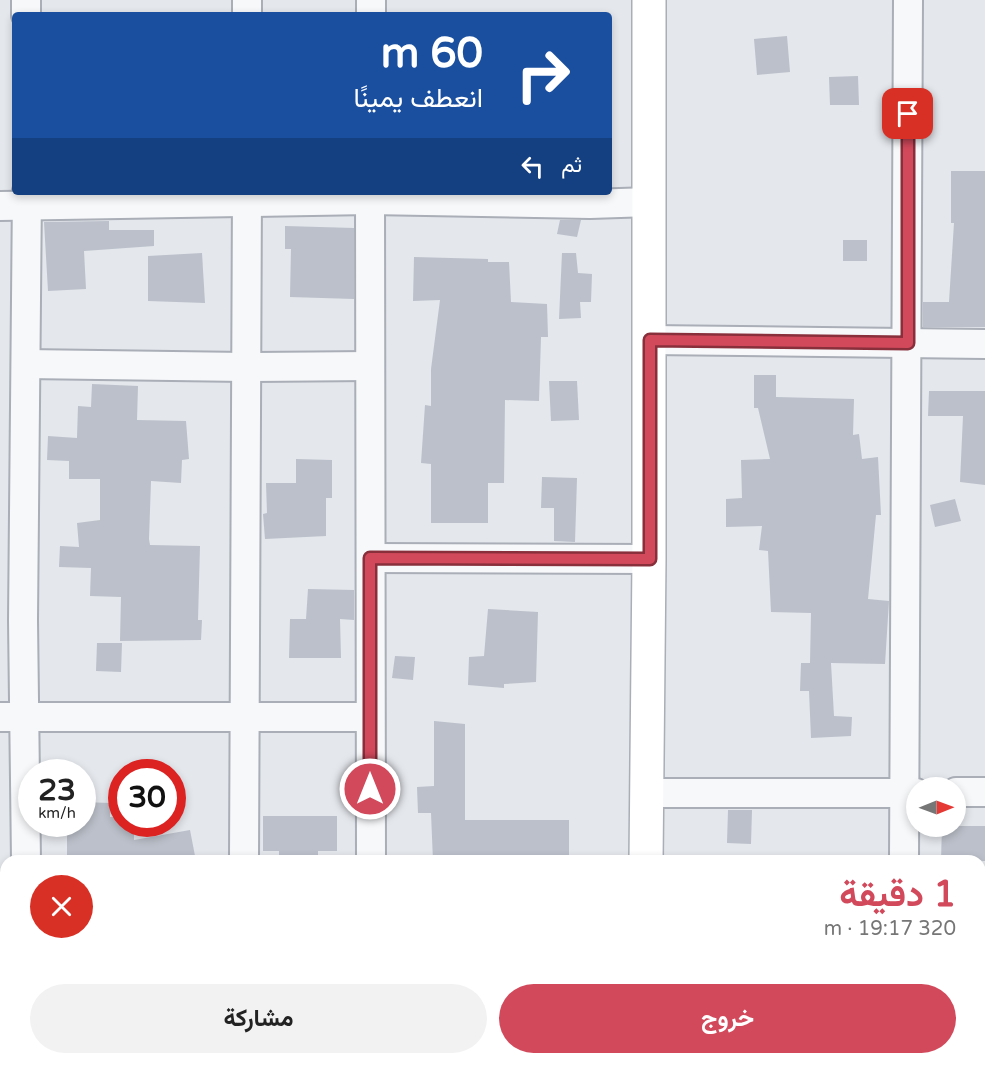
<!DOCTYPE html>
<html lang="ar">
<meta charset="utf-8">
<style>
:root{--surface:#fff;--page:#f2f2f2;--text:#222;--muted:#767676;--accent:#d1495b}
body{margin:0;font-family:"Varela Round",Vazirmatn,sans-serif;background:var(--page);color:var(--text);direction:rtl;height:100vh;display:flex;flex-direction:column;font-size:22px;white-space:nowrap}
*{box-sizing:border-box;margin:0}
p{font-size:20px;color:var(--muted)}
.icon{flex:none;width:33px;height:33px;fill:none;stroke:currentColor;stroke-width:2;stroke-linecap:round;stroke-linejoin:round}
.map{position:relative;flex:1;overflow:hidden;direction:ltr}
.side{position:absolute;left:0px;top:855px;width:986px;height:210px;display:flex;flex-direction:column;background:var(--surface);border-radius:18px 18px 0 0;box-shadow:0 3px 9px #0003;direction:rtl}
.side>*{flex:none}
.hud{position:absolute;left:12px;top:12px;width:600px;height:183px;border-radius:6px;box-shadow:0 3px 9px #0003;direction:rtl;background:#1a4fa0;color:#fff;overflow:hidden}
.needle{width:39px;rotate:89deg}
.tools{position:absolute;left:906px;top:777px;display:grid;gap:12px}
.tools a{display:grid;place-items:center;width:60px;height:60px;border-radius:50%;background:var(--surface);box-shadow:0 3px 9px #0003;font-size:30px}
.speed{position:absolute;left:18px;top:759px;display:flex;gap:12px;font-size:30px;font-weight:700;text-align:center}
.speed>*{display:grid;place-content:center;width:78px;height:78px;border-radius:50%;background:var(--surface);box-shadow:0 3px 9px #0003;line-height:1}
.speed small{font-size:15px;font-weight:400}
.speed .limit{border:9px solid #d22;background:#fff;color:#111}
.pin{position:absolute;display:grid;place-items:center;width:51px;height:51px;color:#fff;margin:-26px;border-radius:12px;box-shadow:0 3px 9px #0006}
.me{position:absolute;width:66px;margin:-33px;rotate:0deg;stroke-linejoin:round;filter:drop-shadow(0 0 4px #0008)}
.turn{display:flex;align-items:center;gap:21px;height:126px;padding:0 30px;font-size:27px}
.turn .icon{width:78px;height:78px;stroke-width:2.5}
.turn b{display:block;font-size:42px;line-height:51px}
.then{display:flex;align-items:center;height:57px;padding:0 30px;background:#0003;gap:12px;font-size:22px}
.round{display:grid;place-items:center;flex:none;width:63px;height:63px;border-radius:32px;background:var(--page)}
.summary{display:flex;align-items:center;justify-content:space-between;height:102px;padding:0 30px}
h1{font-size:36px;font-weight:700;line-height:45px;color:var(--accent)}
.action{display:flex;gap:12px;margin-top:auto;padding:12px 30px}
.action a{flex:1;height:69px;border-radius:36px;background:var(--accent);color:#fff;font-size:24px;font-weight:700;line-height:69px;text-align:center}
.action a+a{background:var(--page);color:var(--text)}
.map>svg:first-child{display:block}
.building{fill:#bbc0ca}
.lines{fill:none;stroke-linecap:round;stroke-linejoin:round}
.minor-casing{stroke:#a9aeb7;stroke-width:32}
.secondary-casing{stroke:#a9aeb7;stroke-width:36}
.minor{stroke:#f7f8fa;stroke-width:28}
.secondary{stroke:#fff;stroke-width:33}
.route-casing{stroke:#882f3b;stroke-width:15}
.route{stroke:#d1495b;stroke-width:10}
</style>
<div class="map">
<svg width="985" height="1065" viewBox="0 0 985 1065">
<rect width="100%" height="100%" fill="#e4e7ec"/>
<!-- building -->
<g class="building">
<polygon points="787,36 790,72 757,75 754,39"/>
<polygon points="858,76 859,105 830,105 829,77"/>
<polygon points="951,171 985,171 985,327 923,327 923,302 949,302 954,223 951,223"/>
<polygon points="560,220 581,220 577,237 557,234"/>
<polygon points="109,221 109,230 154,230 154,246 84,251 86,289 48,291 44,222"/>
<polygon points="285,226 354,228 354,299 290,297 291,249 285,249"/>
<rect x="843" y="240" width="24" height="21"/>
<polygon points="202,253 205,303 148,301 148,256"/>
<polygon points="562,253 576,253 578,273 592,274 591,302 580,302 581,318 559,319"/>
<polygon points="414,257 488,259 488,262 509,262 511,302 547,304 548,337 541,337 539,401 505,400 504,483 488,483 488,523 431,523 431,464 421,463 425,405 431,406 431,369 440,300 413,301"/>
<polygon points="754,375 776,375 776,397 854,399 853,435 859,434 862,459 878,457 881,515 876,515 868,599 889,601 885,664 831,663 834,716 852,717 851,736 811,738 809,691 800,691 801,663 810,663 811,613 771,612 768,551 759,550 762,526 726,527 726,499 742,498 741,460 770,459 758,408 754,408"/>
<polygon points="549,381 577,381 579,420 551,421"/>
<polygon points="92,384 138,386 137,420 186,421 189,459 182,460 181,483 151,481 149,539 150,545 200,546 198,620 202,620 201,640 120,641 121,597 90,596 91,568 59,567 60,546 79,547 77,523 100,520 100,479 69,479 69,461 47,460 48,436 77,438 78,406 91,407"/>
<polygon points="929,391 985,391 985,485 960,482 963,416 928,416"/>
<polygon points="296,459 332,460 332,498 326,498 326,536 265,539 263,514 267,513 266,483 296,483"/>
<polygon points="542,477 577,478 575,542 554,541 554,508 541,508"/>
<polygon points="955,499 961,521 935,527 930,505"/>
<polygon points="308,589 354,590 354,620 340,619 341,658 289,658 290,619 306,619"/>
<polygon points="488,609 538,612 536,682 504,684 504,688 468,685 469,657 484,656"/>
<polygon points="97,643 122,643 121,672 96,671"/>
<polygon points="395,656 415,657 413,680 392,678"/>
<polygon points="434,721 465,724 465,820 569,820 569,861 433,861 431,813 418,813 417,787 434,786"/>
<polygon points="82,802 110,803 110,817 122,817 122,824 134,824 134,840 190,830 196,861 67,861 67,824 82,824"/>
<polygon points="728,810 752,810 751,844 727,843"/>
<polygon points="263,816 337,816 337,851 318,851 318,861 279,861 279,851 263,851"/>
<polygon points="942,826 985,826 985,861 941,861"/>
</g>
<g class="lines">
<!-- minor casing -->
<g class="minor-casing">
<g id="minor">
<polyline points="26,0 26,15"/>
<polyline points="247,0 247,15"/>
<polyline points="371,0 371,15"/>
<polyline points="370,192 371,861"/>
<polyline points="0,206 370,200 590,204 650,202"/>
<polyline points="650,340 985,344"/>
<polyline points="26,364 245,367 370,366"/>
<polyline points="371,558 649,559"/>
<polyline points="0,717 370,717"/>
<polyline points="956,792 985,792"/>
<polyline points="647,793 916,793"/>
<polyline points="26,861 23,620 27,192"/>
<polyline points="244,861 247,192"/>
<polyline points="904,861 908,0"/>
<polyline points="27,1059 27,1065"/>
<polyline points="372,1059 372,1065"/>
<polyline points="906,1059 906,1065"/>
<polyline points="244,1065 244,1059"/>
</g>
</g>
<!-- secondary casing -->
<g class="secondary-casing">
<g id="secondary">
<polyline points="646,861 649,559 649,0"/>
<polyline points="644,1065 644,1059"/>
</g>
</g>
<!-- minor -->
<use href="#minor" class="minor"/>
<!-- secondary -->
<use href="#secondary" class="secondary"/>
</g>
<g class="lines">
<!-- route casing -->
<g class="route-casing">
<polyline id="route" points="370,789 370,558 650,559 650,340 908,343 908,114"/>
</g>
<!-- route -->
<use href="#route" class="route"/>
</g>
</svg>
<div class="tools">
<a><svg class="needle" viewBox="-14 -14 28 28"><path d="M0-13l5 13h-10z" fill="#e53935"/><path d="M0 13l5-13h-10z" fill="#767676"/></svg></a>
</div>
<div class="speed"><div>23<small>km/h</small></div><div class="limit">30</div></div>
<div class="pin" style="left:908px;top:114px;background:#d93025"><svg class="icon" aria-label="arrive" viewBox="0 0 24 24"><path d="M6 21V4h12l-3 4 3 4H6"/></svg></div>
<svg class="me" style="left:370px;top:789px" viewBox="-20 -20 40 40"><circle r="17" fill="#d1495b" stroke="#fff" stroke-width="3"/><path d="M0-11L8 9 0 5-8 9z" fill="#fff"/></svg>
<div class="hud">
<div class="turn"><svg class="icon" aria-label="right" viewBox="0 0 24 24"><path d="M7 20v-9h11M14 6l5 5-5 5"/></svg><div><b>60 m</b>انعطف يمينًا</div></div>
<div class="then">ثم<svg class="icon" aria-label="left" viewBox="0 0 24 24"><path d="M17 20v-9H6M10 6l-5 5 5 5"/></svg></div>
</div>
<section class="side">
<div class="summary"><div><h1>1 دقيقة</h1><p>320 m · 19:17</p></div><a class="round" style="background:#d93025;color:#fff"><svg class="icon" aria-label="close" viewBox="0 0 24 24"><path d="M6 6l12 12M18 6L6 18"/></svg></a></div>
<div class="action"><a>خروج</a><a>مشاركة</a></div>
</section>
</div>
